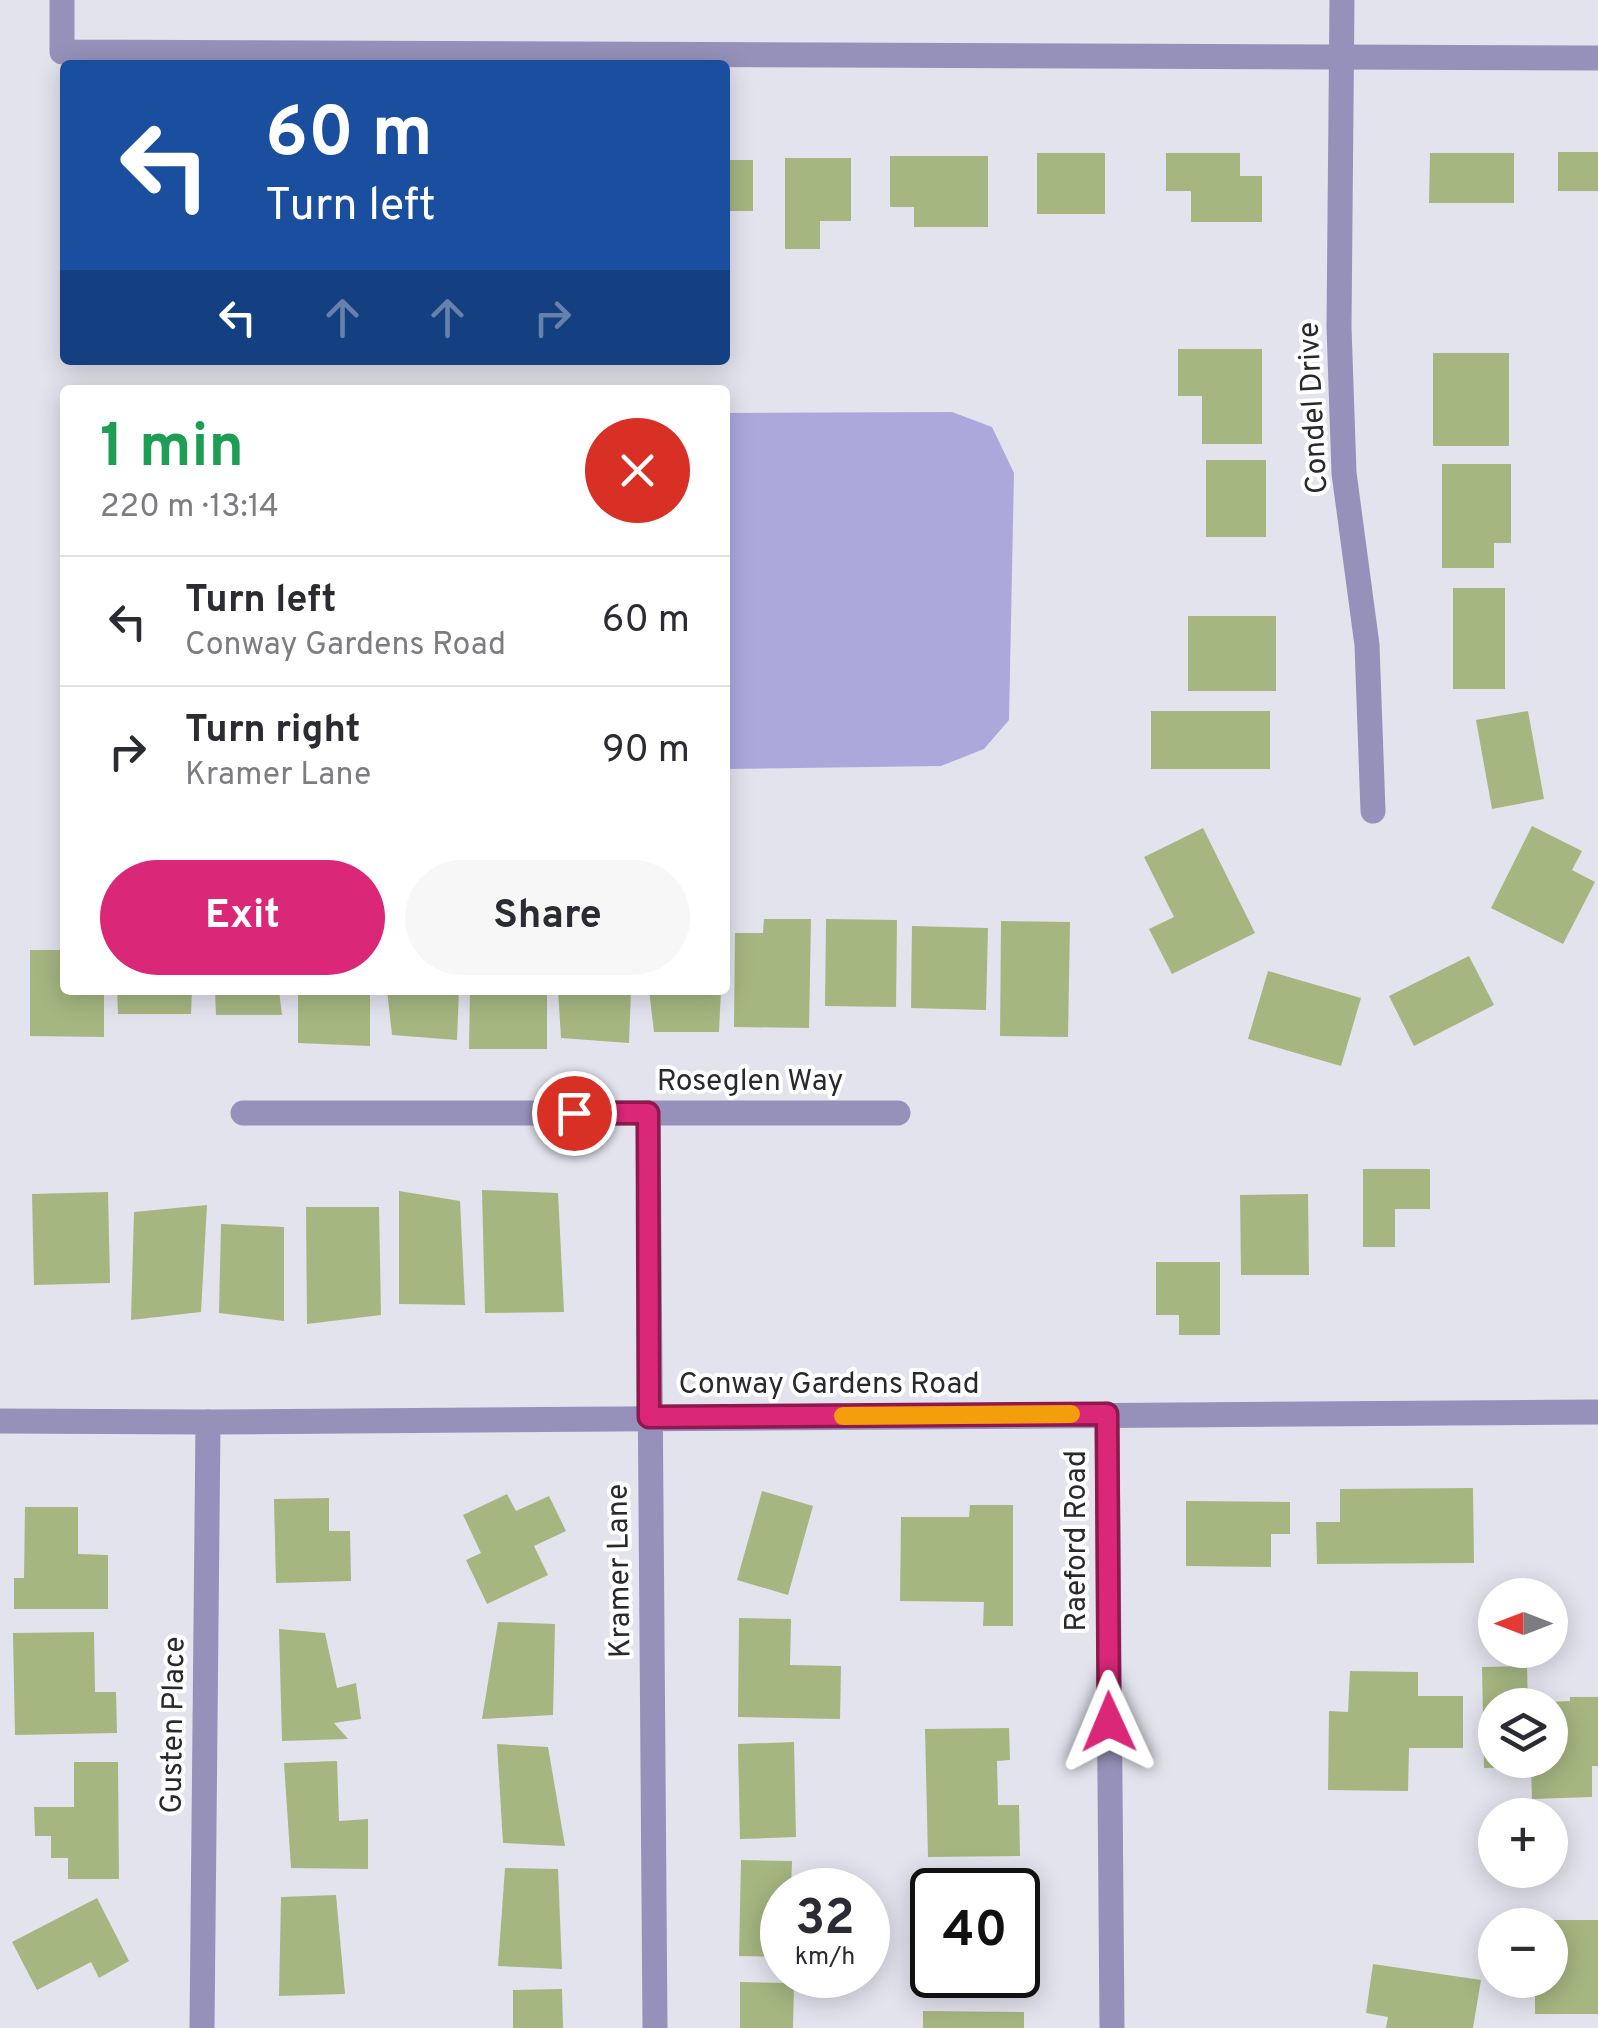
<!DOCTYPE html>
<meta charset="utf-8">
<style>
:root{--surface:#fff;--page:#f7f7f7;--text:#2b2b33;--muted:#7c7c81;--line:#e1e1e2;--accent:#db2777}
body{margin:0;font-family:Overpass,sans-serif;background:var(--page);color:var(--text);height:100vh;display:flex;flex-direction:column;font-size:38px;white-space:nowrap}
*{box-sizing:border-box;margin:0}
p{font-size:32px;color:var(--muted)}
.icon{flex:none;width:55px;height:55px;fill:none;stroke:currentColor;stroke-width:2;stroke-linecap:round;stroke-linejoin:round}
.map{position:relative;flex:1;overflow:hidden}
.details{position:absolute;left:60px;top:385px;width:670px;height:610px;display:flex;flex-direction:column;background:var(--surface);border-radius:10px;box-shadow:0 5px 25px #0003}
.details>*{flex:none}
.banner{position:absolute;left:60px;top:60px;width:670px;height:305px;border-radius:10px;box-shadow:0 5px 25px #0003;background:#1a4fa0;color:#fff;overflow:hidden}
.needle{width:65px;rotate:270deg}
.fabs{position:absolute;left:1478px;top:1578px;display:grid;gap:20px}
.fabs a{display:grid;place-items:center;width:90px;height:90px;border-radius:50%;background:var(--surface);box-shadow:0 5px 25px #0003;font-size:50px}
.speed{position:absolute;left:760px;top:1868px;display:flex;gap:20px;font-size:50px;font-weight:700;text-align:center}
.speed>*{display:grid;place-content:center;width:130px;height:130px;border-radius:50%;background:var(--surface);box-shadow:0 5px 25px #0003;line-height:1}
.speed small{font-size:25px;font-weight:400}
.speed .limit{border:5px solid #111;border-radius:15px;background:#fff;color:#111}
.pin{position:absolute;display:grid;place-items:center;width:85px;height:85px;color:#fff;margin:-42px;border:5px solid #fff;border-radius:50%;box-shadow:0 2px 10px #0007}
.me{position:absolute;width:110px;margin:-55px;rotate:359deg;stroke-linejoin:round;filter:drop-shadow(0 0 8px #0008)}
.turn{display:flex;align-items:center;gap:35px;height:210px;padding:0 40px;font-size:45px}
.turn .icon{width:130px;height:130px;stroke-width:2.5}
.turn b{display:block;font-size:70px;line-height:85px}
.lanes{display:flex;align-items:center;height:95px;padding:0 40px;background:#0003;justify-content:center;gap:50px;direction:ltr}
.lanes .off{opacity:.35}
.round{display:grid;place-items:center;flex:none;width:105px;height:105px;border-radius:52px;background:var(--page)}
.summary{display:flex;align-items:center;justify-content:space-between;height:170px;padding:0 40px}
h1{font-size:60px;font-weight:700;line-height:75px;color:#1e9e55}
.primary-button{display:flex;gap:20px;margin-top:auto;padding:20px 40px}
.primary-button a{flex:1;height:115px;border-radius:60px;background:var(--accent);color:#fff;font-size:40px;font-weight:700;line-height:115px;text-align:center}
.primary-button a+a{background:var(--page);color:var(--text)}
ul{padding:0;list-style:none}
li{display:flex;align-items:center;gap:30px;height:130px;padding:0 40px;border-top:2px solid var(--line)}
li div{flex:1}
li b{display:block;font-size:38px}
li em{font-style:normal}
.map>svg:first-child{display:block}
.water{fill:#ada8dc}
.building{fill:#a5b681}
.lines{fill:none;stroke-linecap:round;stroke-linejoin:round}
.minor{stroke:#9591ba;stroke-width:25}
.tertiary{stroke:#9591ba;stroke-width:25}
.route-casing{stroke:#8e194d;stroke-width:25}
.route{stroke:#db2777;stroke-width:18}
.slow{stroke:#f59e0b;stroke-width:18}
.labels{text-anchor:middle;stroke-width:8;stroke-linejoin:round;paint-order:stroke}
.street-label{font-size:30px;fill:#29292d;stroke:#fff}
</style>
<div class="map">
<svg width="1598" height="2028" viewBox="0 0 1598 2028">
<rect width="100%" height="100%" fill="#e3e3ee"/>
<!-- water -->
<polygon class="water" points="952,412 992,427 1014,473 1009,720 984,749 941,766 725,769 725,413"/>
<!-- building -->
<g class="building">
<rect x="1558" y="152" width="40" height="39"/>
<rect x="1037" y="153" width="68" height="61"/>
<polygon points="1166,153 1240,153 1240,176 1262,176 1262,222 1191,222 1191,191 1166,191"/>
<polygon points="1430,153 1514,153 1514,203 1429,203"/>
<polygon points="890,156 988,156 988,227 914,227 914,207 890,207"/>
<polygon points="785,158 851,158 851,221 820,221 820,249 785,249"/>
<rect x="725" y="160" width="28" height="51"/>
<polygon points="1178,349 1262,349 1262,444 1202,444 1202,396 1178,396"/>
<rect x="1433" y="353" width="76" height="93"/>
<rect x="1206" y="460" width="60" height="77"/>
<polygon points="1442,464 1511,464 1511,543 1494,543 1494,568 1442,568"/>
<rect x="1453" y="588" width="52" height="101"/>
<rect x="1188" y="616" width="88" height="75"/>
<rect x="1151" y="711" width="119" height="58"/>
<polygon points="1528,711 1544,799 1492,809 1476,720"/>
<polygon points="1532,826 1582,851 1572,870 1595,882 1563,944 1491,908"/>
<polygon points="1203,828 1255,933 1172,974 1149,929 1174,917 1144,857"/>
<polygon points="764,919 811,919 809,1028 734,1027 735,933 763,933"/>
<polygon points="826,919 897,920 896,1007 825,1006"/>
<polygon points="1001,921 1070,922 1068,1037 1000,1036"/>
<polygon points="912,926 988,928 986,1010 911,1008"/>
<polygon points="30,950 65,950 65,990 104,990 104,1037 30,1036"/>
<polygon points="1469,956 1494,1005 1414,1046 1389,996"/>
<polygon points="1268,971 1361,998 1341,1066 1248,1039"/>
<polygon points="117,990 192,990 191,1014 118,1014"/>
<polygon points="215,990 279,990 282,1015 216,1015"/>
<polygon points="298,990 370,990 370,1046 298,1043"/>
<polygon points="387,990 459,990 457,1040 392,1035"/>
<polygon points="470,990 547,990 547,1049 469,1049"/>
<polygon points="558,990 631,990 629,1043 561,1038"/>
<polygon points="649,990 721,990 719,1032 654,1032"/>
<polygon points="1363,1169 1430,1169 1430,1209 1395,1209 1395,1247 1363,1247"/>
<polygon points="482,1190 558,1193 564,1312 485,1313"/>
<polygon points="399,1191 460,1201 465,1305 399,1304"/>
<polygon points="108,1192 110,1283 34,1285 32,1194"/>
<polygon points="1308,1194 1309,1275 1241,1275 1240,1195"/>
<polygon points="207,1205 201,1312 131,1320 134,1212"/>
<polygon points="306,1207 379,1207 381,1315 307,1324"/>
<polygon points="221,1224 284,1227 284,1321 219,1313"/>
<polygon points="1156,1262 1220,1262 1220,1335 1179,1335 1179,1315 1156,1315"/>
<polygon points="1473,1488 1474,1563 1317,1564 1316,1522 1340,1522 1340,1489"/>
<polygon points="762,1491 813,1506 788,1595 737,1580"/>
<polygon points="507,1494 516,1511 549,1496 566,1531 534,1546 548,1575 487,1604 466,1560 481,1553 463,1515"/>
<polygon points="329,1498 329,1531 350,1531 351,1581 276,1583 274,1499"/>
<polygon points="1186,1501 1290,1502 1290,1534 1271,1534 1271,1567 1186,1566"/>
<polygon points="970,1505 1013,1505 1013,1626 983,1626 984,1602 900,1601 901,1517 969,1517"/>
<polygon points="25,1507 78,1507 78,1554 108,1555 108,1609 14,1609 14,1578 24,1578"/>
<polygon points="739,1618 791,1619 790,1665 841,1666 840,1719 738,1717"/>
<polygon points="498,1622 555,1624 553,1715 482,1719"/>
<polygon points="279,1629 325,1633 337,1688 356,1683 361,1719 334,1723 348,1739 282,1741"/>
<polygon points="94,1632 95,1692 116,1692 117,1733 15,1735 13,1633"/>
<polygon points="1527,1666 1528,1705 1495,1705 1495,1760 1550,1760 1550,1702 1570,1701 1570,1697 1598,1697 1598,1766 1592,1766 1592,1797 1532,1799 1531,1767 1484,1768 1482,1667"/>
<polygon points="1350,1671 1418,1672 1418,1696 1463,1696 1463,1748 1409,1748 1408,1791 1328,1790 1329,1711 1348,1712"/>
<polygon points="1009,1728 1010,1760 997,1761 998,1805 1019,1805 1020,1856 928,1857 925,1729"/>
<polygon points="794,1742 796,1837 740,1839 738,1744"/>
<polygon points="497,1744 548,1747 565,1846 503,1843"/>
<polygon points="337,1761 339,1821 368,1819 368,1869 291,1868 284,1763"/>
<polygon points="74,1762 118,1762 119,1879 68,1879 68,1858 51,1858 51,1836 35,1836 34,1807 74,1807"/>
<polygon points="741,1860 792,1861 791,1890 782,1890 782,1957 739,1956"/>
<polygon points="505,1868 558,1869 562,1969 498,1966"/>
<polygon points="336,1895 345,1994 279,1996 281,1897"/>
<polygon points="97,1898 129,1961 99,1978 91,1962 37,1990 12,1942"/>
<polygon points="1535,1920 1598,1920 1598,2014 1535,2014 1535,1980 1550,1980 1550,1925 1535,1925"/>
<polygon points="1373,1964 1481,1980 1473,2028 1386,2028 1388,2017 1366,2013"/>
<polygon points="941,1975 1017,1975 1017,1990 970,1992 969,1978 941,1979"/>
<polygon points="740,1982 794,1983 793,2028 740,2028"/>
<polygon points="562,1989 563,2028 513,2028 513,1990"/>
<polygon points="923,2011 1024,2012 1024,2028 923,2028"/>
</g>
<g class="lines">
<!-- minor -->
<g class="minor">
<polyline points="62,0 62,52 1598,58"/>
<polyline points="1342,0 1339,327 1344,473 1367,645 1373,811"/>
<polyline points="243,1113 898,1113"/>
<polyline points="648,1113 655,2028"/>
<polyline points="202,2028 208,1422"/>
</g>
<!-- tertiary -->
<g class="tertiary">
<polyline points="1107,1414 1112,2028"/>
<polyline points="0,1421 208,1422 1598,1412"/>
</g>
</g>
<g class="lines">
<!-- route casing -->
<g class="route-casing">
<polyline id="route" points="574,1113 648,1113 649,1417 1107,1414 1109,1722"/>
</g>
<!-- route -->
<use href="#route" class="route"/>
<!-- slow -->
<polyline class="slow" points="843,1416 1071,1414"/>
</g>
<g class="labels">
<!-- street labels -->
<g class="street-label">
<text transform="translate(1312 408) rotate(-93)" y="10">Condel Drive</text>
<text x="750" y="1090">Roseglen Way</text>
<text x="829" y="1393">Conway Gardens Road</text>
<text transform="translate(1075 1541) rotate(-90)" y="10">Raeford Road</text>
<text transform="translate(618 1571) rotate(-91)" y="10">Kramer Lane</text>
<text transform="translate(172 1725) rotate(-89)" y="10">Gusten Place</text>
</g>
</g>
</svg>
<div class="fabs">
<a><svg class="needle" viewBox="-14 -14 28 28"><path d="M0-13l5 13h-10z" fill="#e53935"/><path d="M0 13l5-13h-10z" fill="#7c7c81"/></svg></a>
<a><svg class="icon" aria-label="layers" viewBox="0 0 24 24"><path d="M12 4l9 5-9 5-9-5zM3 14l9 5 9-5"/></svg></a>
<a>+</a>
<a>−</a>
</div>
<div class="speed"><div>32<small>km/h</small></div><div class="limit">40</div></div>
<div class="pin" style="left:574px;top:1113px;background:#d93025"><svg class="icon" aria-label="arrive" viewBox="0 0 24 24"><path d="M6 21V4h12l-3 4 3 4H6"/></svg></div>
<svg class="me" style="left:1109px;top:1722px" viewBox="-20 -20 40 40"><path d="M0-17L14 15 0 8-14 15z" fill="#db2777" stroke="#fff" stroke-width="4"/></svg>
<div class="banner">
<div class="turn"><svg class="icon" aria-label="left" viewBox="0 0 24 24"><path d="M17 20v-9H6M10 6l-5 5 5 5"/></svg><div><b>60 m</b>Turn left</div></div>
<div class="lanes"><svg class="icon" aria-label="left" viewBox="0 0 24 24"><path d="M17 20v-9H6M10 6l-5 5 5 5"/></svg><svg class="icon off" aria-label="ahead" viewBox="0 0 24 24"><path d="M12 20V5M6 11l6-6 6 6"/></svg><svg class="icon off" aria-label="ahead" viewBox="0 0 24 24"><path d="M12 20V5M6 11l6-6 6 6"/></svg><svg class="icon off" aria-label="right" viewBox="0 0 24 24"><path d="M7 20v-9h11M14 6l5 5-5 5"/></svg></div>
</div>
<section class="details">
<div class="summary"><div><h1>1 min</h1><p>220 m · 13:14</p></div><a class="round" style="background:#d93025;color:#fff"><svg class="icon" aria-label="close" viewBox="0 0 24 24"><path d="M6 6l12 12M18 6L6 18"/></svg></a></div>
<ul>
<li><svg class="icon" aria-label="left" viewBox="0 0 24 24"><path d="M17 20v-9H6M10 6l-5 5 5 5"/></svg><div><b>Turn left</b><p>Conway Gardens Road</p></div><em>60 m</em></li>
<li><svg class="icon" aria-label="right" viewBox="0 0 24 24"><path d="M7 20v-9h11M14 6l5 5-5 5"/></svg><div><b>Turn right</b><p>Kramer Lane</p></div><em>90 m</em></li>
</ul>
<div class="primary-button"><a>Exit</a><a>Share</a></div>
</section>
</div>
